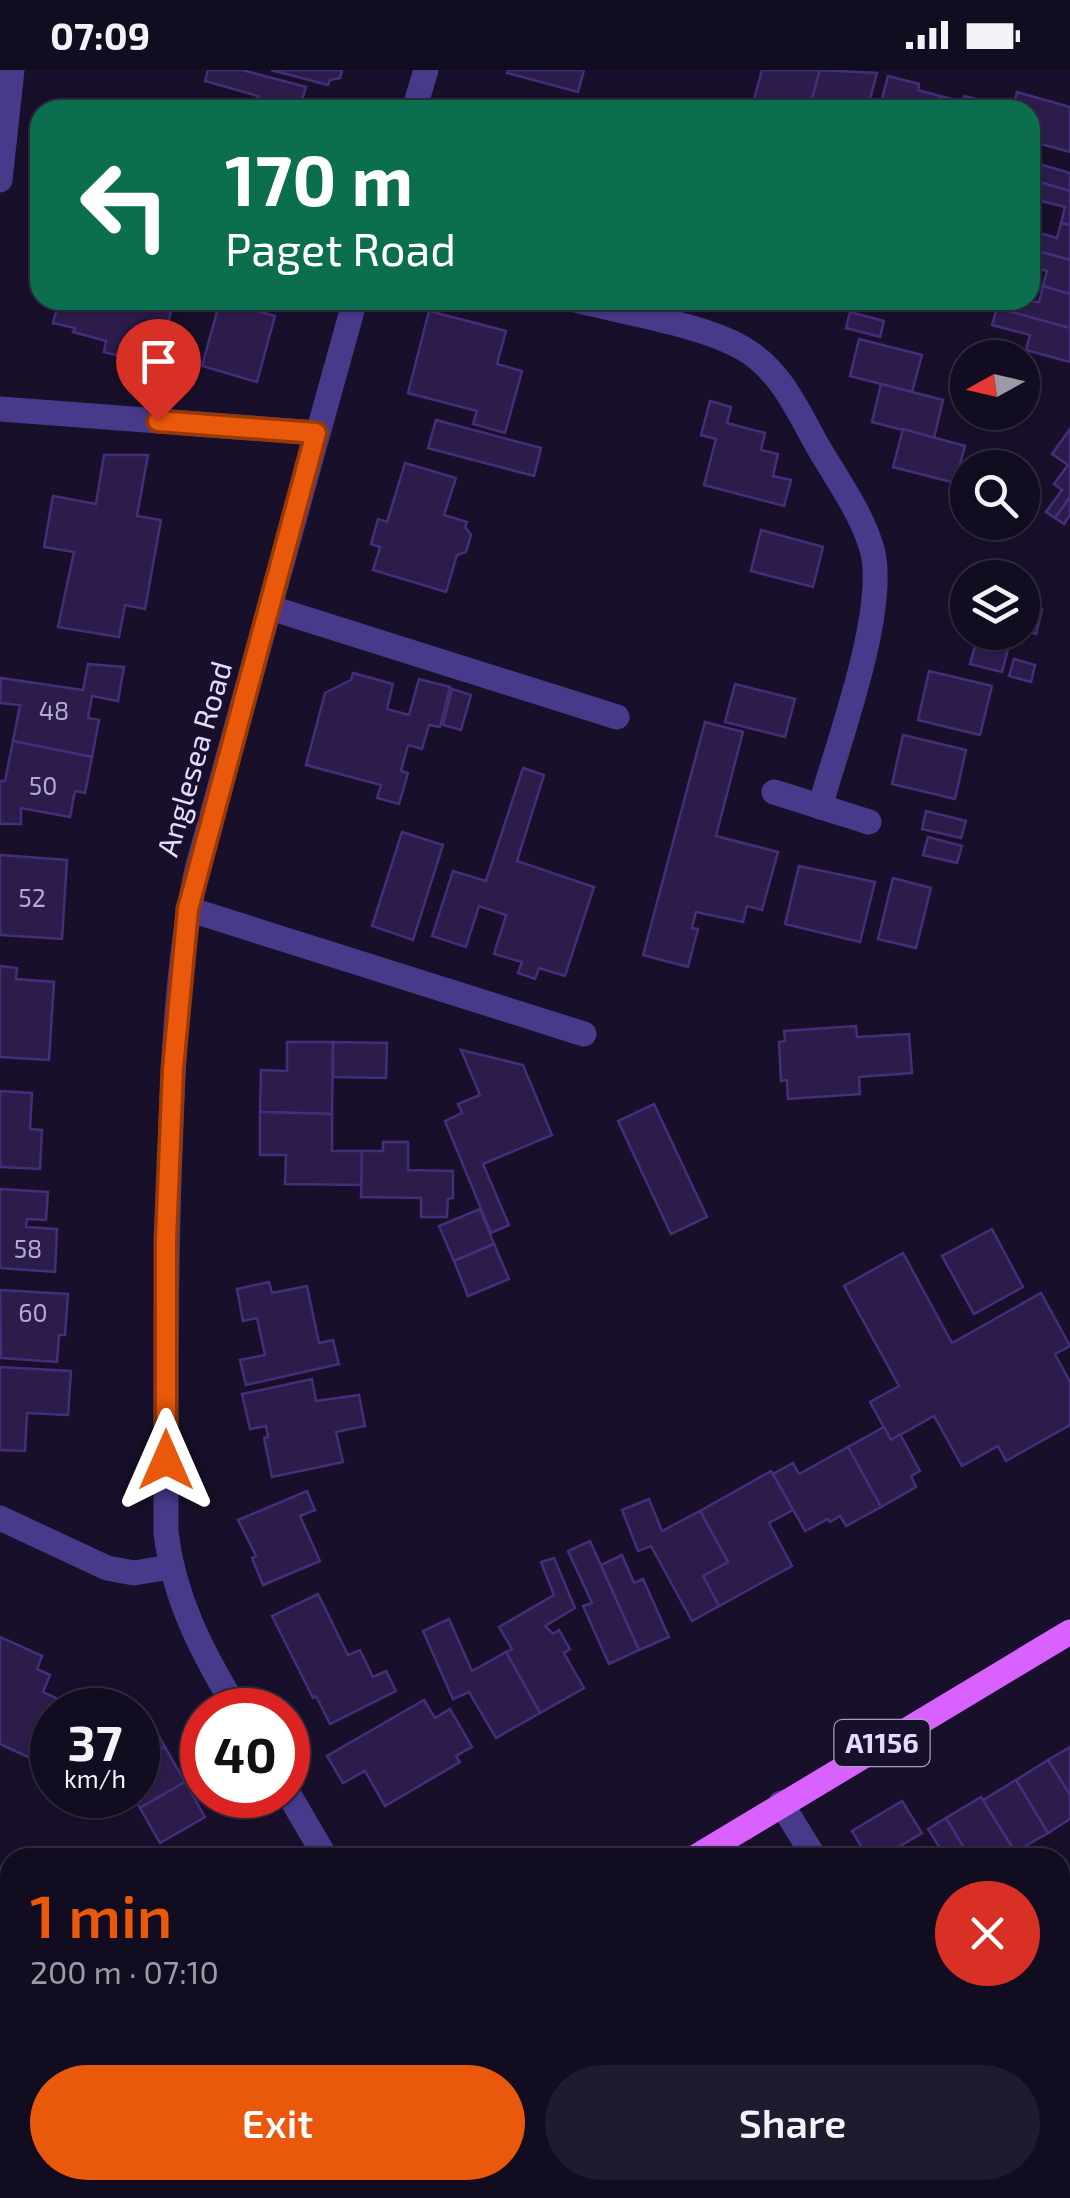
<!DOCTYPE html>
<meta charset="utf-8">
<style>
:root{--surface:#120c20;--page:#1f1a2d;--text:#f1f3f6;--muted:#9c9ba5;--line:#312c3e;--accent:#ea580c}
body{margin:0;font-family:"Exo 2",sans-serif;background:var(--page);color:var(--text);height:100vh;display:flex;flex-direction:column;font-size:38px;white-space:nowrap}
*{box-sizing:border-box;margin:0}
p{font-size:32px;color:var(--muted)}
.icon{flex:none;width:55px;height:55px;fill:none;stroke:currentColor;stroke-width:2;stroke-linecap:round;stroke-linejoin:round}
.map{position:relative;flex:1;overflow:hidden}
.drawer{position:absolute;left:0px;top:1778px;width:1070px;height:352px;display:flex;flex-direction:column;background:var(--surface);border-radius:30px 30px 0 0;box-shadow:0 2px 8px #0004,0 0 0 2px var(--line)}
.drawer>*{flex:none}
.guide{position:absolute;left:30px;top:30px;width:1010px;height:210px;border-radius:30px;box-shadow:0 2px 8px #0004,0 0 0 2px var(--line);background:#0b6e4f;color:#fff;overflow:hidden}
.needle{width:65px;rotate:262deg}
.fabs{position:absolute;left:950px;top:270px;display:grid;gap:20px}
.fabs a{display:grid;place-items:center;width:90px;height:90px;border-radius:50%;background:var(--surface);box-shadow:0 2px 8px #0004,0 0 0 2px var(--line);font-size:50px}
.speed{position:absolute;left:30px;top:1618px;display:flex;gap:20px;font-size:50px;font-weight:700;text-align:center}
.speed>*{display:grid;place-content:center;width:130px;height:130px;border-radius:50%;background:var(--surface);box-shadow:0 2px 8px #0004,0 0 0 2px var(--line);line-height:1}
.speed small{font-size:25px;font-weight:400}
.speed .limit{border:15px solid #d22;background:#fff;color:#111}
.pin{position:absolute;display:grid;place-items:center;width:85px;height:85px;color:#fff;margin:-102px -42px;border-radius:50% 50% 50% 0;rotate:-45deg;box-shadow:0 0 10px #0007}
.pin .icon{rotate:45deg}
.me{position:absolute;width:110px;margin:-55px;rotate:0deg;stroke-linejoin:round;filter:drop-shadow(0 0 8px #0008)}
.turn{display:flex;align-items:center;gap:35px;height:210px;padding:0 30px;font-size:45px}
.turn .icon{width:130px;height:130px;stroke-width:2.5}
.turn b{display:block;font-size:70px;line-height:85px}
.round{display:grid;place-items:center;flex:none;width:105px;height:105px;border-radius:52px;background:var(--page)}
.summary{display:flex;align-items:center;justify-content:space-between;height:170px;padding:0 30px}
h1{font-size:60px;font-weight:600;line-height:75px;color:var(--accent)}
.action{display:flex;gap:20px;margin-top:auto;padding:20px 30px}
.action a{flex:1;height:115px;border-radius:60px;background:var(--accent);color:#fff;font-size:40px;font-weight:600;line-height:115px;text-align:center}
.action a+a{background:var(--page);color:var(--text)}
.status{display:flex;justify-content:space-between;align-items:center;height:70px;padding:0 50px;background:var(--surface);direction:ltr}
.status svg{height:28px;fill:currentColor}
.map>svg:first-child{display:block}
.building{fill:#2c1c4c;stroke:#462d79;stroke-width:2.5}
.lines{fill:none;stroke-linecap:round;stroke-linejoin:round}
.minor{stroke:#483a8b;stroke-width:25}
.major{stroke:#d861ff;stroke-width:25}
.route-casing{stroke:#983908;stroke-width:25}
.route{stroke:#ea580c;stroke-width:18}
.labels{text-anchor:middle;stroke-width:8;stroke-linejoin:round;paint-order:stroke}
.number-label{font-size:25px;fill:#b5aad2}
.shield{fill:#18102b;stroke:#a69dbf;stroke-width:2.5}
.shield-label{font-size:28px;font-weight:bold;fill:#e3daff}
.street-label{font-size:30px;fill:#e3daff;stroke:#18102b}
</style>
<div class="status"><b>07:09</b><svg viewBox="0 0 49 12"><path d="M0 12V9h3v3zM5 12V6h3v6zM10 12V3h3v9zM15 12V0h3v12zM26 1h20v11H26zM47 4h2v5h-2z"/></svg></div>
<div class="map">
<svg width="1070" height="2128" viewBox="0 0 1070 2128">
<rect width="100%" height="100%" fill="#18102b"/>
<!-- building -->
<g class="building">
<polygon points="208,0 242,0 306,17 300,37 311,40 254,40 258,26 205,11"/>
<polygon points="271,0 342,0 340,8 330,10 328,15"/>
<polygon points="508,0 584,0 578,22 507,3"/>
<polygon points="762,0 820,0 809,40 751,40"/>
<polygon points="820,0 877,3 867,40 809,40"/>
<polygon points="888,6 919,14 918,20 940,26 936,40 879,40"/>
<polygon points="1017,22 1070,37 1070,82 1030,71 1030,40 1012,40"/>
<polygon points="940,26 963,32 964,26 996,34 994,40 936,40"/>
<polygon points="490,31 526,40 488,40"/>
<polygon points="1036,93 1070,103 1070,121 1032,110"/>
<polygon points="1032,110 1070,121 1070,155 1061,153 1065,137 1030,128"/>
<polygon points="1061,153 1070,155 1070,190 1030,179 1030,160 1057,168"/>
<polygon points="1030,179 1070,190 1070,224 1043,216 1047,201 1030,196"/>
<polygon points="1043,216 1070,224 1070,258 997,238 1000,230 1039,232"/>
<polygon points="59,230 174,230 160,284 130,277 127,288 104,282 106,271 73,262 75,258 53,253"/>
<polygon points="220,231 275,246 257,312 202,296"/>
<polygon points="997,238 1070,258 1070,292 1026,280 1030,265 992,255"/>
<polygon points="429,241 506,261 497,294 522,301 505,363 473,354 477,341 408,323"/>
<polygon points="850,242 884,251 880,267 846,258"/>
<polygon points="859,269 922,285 912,322 850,306"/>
<polygon points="881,314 943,330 934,368 872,352"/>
<polygon points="710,331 731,337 727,353 765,363 761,380 778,384 773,406 791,410 784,436 704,415 716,369 701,365"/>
<polygon points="436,350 541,378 534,406 428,378"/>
<polygon points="903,359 965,376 955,413 893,397"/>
<polygon points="1070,359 1070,427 1055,448 1046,442 1062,420 1054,414 1068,395 1052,384"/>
<polygon points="104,385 148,385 137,446 161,450 145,539 125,535 119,567 58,557 74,482 44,477 53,426 96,434"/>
<polygon points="405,393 456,408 444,445 467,452 465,457 471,465 466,482 457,485 446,522 373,500 380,477 371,474 378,449 387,452"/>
<polygon points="1070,427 1070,445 1064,454 1055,448"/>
<polygon points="761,460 823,477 813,517 751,501"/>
<polygon points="965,506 971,508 968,508 968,546 956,543"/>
<polygon points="1022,535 1042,540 1036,564 1022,560"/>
<polygon points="979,562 1011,568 1002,602 970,594"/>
<polygon points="1014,589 1035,595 1031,612 1009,606"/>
<polygon points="88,594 124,597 118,631 92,626 88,648 99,650 92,687 13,671 20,635 0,633 1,608 83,620"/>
<polygon points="929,601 992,616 980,665 918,650"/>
<polygon points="353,603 393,614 387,639 409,645 419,609 450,617 440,657 429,655 422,679 408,675 401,701 408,703 399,734 377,728 381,715 306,695 325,623 351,610"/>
<polygon points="735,614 795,629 785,667 725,652"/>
<polygon points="452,619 471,625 461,660 443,655"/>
<polygon points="705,652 743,662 716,766 778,782 762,840 747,836 743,852 696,842 692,858 698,859 688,897 643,885"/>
<polygon points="903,665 966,680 955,729 892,714"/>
<polygon points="13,671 92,687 85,723 75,721 70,747 21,738 21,754 0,754 0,711 5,711"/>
<polygon points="523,698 544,705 517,791 594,817 565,906 539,898 535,909 518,903 522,892 494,884 506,845 479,836 466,877 432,866 453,801 486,811"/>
<polygon points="926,741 966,751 961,768 922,759"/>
<polygon points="402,762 443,775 413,870 372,856"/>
<polygon points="928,767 962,776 957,793 923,785"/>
<polygon points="0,785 67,790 62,869 0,865"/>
<polygon points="799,796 875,812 860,872 785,854"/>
<polygon points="893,808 931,818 916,878 878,869"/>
<polygon points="0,896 17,898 16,909 54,912 49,990 0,987"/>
<polygon points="856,956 857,967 909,964 912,1003 859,1007 860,1024 788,1029 787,1010 781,1011 779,972 785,971 784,961"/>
<polygon points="287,972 333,972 332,1044 260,1042 261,1000 287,1001"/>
<polygon points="333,972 387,973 386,1008 333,1007"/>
<polygon points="461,980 523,995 552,1065 483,1094 509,1155 491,1163 445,1051 462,1043 458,1034 480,1025"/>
<polygon points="0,1021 32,1023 30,1059 42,1060 40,1099 0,1097"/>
<polygon points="654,1034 707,1147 671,1164 618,1051"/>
<polygon points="260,1042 332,1044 332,1081 362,1081 362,1115 285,1114 286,1085 260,1085"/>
<polygon points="383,1072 408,1072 408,1100 453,1101 453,1128 448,1129 447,1147 421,1147 421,1128 361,1127 362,1081 383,1081"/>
<polygon points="0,1119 48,1122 46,1150 27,1149 26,1157 57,1159 55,1202 0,1198"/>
<polygon points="480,1139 494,1174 454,1191 439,1156"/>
<polygon points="992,1159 1023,1217 974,1244 942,1186"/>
<polygon points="494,1174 509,1209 468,1226 454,1191"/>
<polygon points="903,1183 952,1273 1041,1223 1070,1276 1055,1284 1070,1312 1070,1355 1006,1391 998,1376 962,1396 934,1346 891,1370 870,1332 899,1316 844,1216"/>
<polygon points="269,1212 272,1223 307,1216 319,1273 333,1270 339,1294 246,1315 240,1290 265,1285 257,1248 243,1251 237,1219"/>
<polygon points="0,1220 68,1224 65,1265 59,1265 57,1292 1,1288"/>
<polygon points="0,1297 71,1301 68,1345 27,1343 25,1381 0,1380"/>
<polygon points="312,1309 316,1331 359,1325 365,1356 336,1362 343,1392 272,1407 264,1368 268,1367 266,1356 250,1359 242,1324"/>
<polygon points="884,1357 891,1370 900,1364 920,1401 911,1406 916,1417 881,1437 848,1377"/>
<polygon points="848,1377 881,1437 846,1456 840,1446 830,1452 828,1449 805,1461 773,1404 793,1393 799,1404"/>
<polygon points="771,1401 793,1440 769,1453 792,1496 719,1536 703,1506 728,1492 700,1441"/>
<polygon points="307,1421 315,1440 300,1446 320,1491 263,1515 252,1488 256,1486 238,1450"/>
<polygon points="649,1429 662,1461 700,1441 728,1492 703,1506 719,1536 692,1551 651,1476 638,1481 622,1440"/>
<polygon points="590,1471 639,1580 609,1594 583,1536 592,1533 568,1481"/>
<polygon points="622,1485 634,1513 643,1509 669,1567 639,1580 601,1495"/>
<polygon points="554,1488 575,1538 545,1556 553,1564 559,1560 570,1579 564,1583 584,1618 540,1643 506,1582 512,1579 499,1557 554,1525 541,1492"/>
<polygon points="318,1524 348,1585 360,1580 373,1607 386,1601 396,1621 330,1654 316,1626 313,1628 272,1546"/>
<polygon points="449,1549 472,1601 506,1582 540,1643 496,1668 469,1622 453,1629 423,1561"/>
<polygon points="0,1567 42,1586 37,1599 50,1605 43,1622 81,1640 52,1640 52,1679 46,1676 39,1692 0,1674"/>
<polygon points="424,1630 435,1648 450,1639 472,1677 456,1686 460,1692 385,1736 365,1701 343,1713 327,1686"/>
<polygon points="145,1642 165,1677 138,1693 138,1646"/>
<polygon points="165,1677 185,1712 140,1738 133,1725 138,1725 138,1693"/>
<polygon points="1070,1677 1070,1725 1048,1690"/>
<polygon points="1048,1690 1070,1725 1070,1749 1048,1763 1016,1710"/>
<polygon points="1016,1710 1048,1763 1015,1782 983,1730"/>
<polygon points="185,1712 205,1747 160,1773 140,1738"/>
<polygon points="981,1727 1015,1782 1011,1788 970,1788 946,1748"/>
<polygon points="902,1731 922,1763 892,1781 895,1788 868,1788 852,1761"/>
<polygon points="946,1748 970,1788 946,1788 928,1759"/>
<polygon points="10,1827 10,2120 54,2120 46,2128 0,2128 0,1995 5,1989 0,1983 0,1839"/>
<polygon points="1061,1979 1070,1994 1070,2023 1060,2029"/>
<polygon points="1070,2023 1070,2072 1064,2076 1060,2069 1060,2029"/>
<polygon points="379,2120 420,2120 425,2128 378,2128 374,2123"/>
<polygon points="420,2120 467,2120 471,2126 425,2128"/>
<polygon points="598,2120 746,2120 751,2128 603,2128"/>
<polygon points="827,2120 928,2120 915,2128 831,2128"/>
</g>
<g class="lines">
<!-- minor -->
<g class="minor">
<polyline points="414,40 426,0"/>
<polyline points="0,110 12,0"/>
<path d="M575,230C621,242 705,255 744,279C780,300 797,339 817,375C836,408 864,446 873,483C886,545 838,673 820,737"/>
<polyline points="0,339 317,363"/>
<polyline points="271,538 617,647"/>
<polyline points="774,722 869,752"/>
<polyline points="188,839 584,964"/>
<polyline points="0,1448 107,1498 134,1503 170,1497"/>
<path d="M237,1640C203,1584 174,1529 166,1463C166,1328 165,1193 171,1057C174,971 179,883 197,799L355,230"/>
<polyline points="288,1723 326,1788"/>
<polyline points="781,1733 815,1788"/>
<polyline points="1017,2120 1022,2128"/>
<polyline points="987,2128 998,2120"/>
</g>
<!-- major -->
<g class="major">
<polyline points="694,1788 1070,1562"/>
<polyline points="151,2128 164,2120"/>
</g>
</g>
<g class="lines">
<!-- route casing -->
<g class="route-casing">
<polyline id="route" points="158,351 316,363 188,839 173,999 166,1169 166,1390"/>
</g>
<!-- route -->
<use href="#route" class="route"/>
</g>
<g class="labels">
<!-- number labels -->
<g class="number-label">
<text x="54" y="650">48</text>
<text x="43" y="725">50</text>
<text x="32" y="837">52</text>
<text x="28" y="1188">58</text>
<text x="33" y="1252">60</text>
</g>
<!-- shield labels -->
<rect class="shield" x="834.5" y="1650" width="95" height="46" rx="8"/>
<g class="shield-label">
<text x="882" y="1683">A1156</text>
</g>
<!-- street labels -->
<g class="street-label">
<text transform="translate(195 689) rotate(-74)" y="10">Anglesea Road</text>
</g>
</g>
</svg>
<div class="fabs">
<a><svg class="needle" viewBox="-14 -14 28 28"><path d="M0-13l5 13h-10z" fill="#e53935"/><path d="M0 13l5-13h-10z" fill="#9c9ba5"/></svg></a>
<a><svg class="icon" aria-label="search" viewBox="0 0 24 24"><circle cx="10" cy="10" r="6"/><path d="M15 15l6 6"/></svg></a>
<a><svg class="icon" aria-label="layers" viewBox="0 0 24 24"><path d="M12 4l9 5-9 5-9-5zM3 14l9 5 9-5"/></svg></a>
</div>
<div class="speed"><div>37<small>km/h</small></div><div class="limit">40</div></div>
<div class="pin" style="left:158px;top:351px;background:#d93025"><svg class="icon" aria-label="arrive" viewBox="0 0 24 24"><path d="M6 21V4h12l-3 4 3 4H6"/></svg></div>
<svg class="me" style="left:166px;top:1390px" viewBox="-20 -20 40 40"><path d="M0-17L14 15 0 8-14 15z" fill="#ea580c" stroke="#fff" stroke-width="4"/></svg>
<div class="guide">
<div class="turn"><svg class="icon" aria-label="left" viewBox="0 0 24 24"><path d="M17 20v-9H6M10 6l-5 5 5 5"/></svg><div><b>170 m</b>Paget Road</div></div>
</div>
<section class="drawer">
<div class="summary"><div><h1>1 min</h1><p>200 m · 07:10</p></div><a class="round" style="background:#d93025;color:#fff"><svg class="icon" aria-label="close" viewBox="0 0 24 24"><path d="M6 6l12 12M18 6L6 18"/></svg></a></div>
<div class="action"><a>Exit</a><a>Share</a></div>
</section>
</div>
